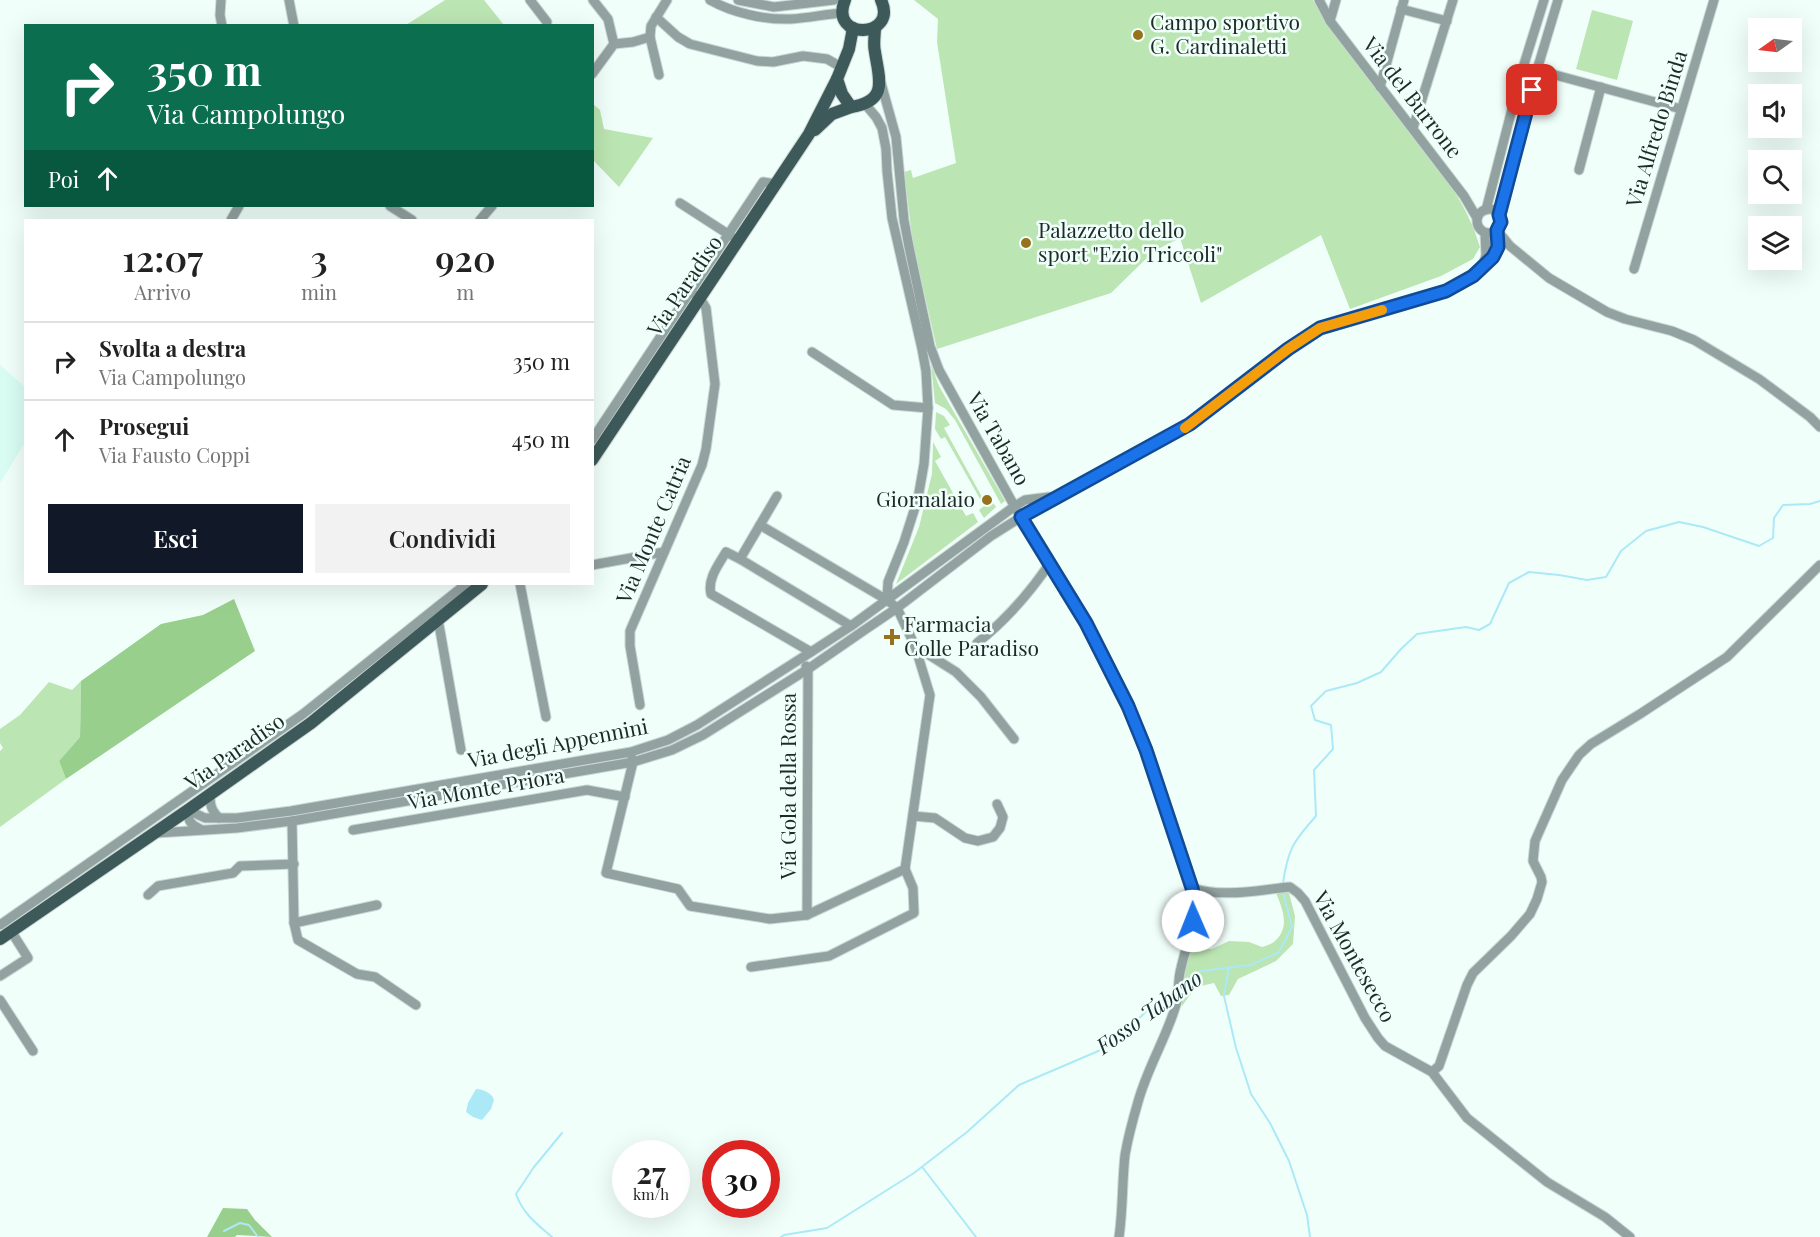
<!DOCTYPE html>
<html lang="it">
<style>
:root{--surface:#fff;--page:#f2f2f2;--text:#222;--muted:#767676;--line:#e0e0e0;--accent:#111827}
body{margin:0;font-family:"Playfair Display",serif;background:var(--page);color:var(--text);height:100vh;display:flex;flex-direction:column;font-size:22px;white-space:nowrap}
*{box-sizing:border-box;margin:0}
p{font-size:20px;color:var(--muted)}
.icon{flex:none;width:33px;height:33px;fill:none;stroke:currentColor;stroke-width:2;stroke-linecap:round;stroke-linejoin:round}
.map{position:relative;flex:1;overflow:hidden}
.drawer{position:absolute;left:24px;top:219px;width:570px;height:366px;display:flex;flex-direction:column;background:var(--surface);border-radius:0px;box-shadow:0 6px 24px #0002}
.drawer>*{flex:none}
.hud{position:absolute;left:24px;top:24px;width:570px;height:183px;border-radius:0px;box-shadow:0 6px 24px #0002;background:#0b6e4f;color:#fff;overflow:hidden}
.needle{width:39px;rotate:256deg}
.buttons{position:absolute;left:1748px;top:18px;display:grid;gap:12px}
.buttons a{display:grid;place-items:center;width:54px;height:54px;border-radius:0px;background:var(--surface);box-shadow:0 6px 24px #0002;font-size:30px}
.speed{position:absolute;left:612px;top:1140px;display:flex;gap:12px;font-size:30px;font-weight:700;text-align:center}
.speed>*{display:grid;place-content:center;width:78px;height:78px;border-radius:50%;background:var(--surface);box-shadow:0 6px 24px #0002;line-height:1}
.speed small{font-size:15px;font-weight:400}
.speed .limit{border:9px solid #d22;background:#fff;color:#111}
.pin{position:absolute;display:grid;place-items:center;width:51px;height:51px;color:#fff;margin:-26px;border-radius:12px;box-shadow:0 3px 9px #0006}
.me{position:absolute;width:66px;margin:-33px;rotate:359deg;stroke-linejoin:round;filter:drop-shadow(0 0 4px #0008)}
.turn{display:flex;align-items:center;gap:21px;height:126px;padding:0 24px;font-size:27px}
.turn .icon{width:78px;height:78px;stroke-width:2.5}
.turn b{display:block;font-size:42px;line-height:51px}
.then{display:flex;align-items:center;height:57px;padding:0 24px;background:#0003;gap:12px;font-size:22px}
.eta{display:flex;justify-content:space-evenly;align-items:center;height:102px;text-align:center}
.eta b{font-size:36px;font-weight:600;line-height:42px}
.cta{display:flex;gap:12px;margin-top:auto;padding:12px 24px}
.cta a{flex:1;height:69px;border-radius:0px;background:var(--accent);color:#fff;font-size:24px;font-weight:600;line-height:69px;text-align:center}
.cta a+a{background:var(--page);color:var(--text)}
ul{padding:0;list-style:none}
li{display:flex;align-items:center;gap:18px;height:78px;padding:0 24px;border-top:2px solid var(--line)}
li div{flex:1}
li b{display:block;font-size:22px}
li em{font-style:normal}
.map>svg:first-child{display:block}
.built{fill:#d9fdf3}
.green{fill:#bbe5b2}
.forest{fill:#99cf8d}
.water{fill:#ace9f7}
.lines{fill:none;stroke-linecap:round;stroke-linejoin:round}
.stream{stroke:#ace9f7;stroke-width:2}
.minor-casing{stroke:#cbd9d5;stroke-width:11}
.major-casing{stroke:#cbd9d5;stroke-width:14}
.minor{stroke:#92a2a1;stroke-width:9}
.major{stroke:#3d5959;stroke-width:12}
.route-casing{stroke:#114b97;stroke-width:15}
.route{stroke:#1a73e8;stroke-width:10}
.slow{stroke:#f59e0b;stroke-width:10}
.poi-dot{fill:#95721b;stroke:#f1fffb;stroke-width:2}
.labels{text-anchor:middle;stroke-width:5;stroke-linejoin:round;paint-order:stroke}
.poi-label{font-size:21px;fill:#1d2a27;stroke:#f1fffb;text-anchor:start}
.street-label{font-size:21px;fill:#1d2a27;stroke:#f1fffb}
.water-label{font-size:22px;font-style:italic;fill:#1a2e32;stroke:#f1fffb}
</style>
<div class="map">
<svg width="1820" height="1237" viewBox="0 0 1820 1237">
<rect width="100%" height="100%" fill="#f1fffb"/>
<!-- built -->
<polygon class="built" points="0,365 25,387 26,441 0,483"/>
<!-- green -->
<g class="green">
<polygon points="445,0 484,0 504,25 406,25"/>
<path d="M914,0H1313C1323,19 1336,36 1349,54C1372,85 1396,115 1420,145C1446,178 1468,206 1480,247L1473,259L1441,276L1350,309L1321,235L1201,303L1180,238L1154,251L1111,293L937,349L913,244L904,172L911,170L913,178L956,163L937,42L938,19Z"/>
<polygon points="1592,10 1633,21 1617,80 1576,69"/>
<polygon points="593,104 600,110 604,129 653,138 619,187 593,160"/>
<polygon points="931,364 939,386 1005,501 1001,504 955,420 946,409 935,403"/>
<polygon points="936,412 944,416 950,425 944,428 982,497 987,494 996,507 984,518 979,510 984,506 945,437 941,439 935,429"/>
<polygon points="933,442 941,457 935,461 966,516 973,513 978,522 896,584 919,527 932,474"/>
<polygon points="81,681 80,737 59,761 66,779 0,827 0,751 3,748 0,743 0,729 20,715 49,682 72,690"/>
<path d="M1288,889L1295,916L1293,944L1276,961L1238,979L1229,995L1221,996L1214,983L1196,987L1182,1006C1179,985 1182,970 1189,950L1212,949L1229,941L1249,942L1262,947C1265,946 1272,944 1275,941C1291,927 1282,907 1275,891Z"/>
</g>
<!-- forest -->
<g class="forest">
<polygon points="234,599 255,651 66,779 59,761 80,737 81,681 161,624 203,615"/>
<polygon points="223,1208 247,1209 255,1220 272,1237 237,1235 235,1237 207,1237"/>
</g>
<!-- water -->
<path class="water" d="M476,1089C483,1089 492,1093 494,1100L491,1109L482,1120L473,1117L466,1112L468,1103Z"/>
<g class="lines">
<!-- stream -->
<g class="stream">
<path d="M1283,883C1288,849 1293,842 1316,816L1314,770L1333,749L1331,725L1315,720L1311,706L1326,691L1357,683L1381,672L1401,649L1417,634L1466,627L1479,630L1490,624L1509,583L1529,572L1559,575L1587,580L1606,577L1621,551L1646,531L1679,522L1703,527L1759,546L1773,538L1774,518L1783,505L1810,504L1820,501"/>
<polyline points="1229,967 1224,996 1236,1048 1251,1094 1270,1123 1289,1161 1307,1215 1310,1237"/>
<polyline points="1182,987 1200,971 1251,965 1279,952 1292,927 1283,892"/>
<polyline points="923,1168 976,1237"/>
<polyline points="224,1231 240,1223 249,1225 258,1237"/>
<path d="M552,1237C537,1224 523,1214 516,1194L534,1167L562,1133"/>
<polyline points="781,1237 784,1235 827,1228 914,1173 967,1132 1019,1085 1110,1046 1154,1004 1164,996 1174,991"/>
</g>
<!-- minor casing -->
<g class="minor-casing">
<g id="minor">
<polyline points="221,0 220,15 222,26"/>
<polyline points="289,0 294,26"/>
<polyline points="530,0 547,22"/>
<polyline points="593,0 608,19 614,44"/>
<path d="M710,0C733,13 765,20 791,19C809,18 826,14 843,13"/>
<polyline points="738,0 774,7 834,0"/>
<polyline points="1319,0 1330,21 1464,196 1477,218"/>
<polyline points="1401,9 1447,21"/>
<polyline points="656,17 678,37 690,44 757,61 773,62 803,56 827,59 841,67"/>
<polyline points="1330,21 1336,0"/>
<polyline points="1537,70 1681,109"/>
<polyline points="592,74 614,44 633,42 650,37"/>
<polyline points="659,75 650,37 651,26 667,0"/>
<path d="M881,83L896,137L904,220L909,247L930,346L939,370L1026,527L1086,623L1107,662L1146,750L1192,888C1198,922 1188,937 1181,968C1177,981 1180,995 1175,1008C1165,1040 1147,1069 1138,1102C1133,1119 1128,1138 1125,1155C1122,1182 1123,1210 1119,1237"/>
<polyline points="1380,87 1404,0"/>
<polyline points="865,104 876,117 882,128 886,149 887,171 892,218 922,349 926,371 928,408 924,464 918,498 904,542 888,582 887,600"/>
<polyline points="1413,128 1453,0"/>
<polyline points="1579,170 1601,87"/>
<polyline points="680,203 731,236"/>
<polyline points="390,206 412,220"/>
<circle cx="1489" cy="221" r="12"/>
<polyline points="1486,210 1521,74 1544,0"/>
<polyline points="1499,215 1537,70 1558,0"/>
<polyline points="231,220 239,206"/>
<polyline points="480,220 492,206"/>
<polyline points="1497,230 1510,246 1549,278 1607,312 1625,319 1672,331 1694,340 1759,379 1810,417 1820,427"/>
<polyline points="1483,266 1486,255 1485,233"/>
<polyline points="1634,269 1714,0"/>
<polyline points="812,352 893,405 928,408"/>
<polyline points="592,440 763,182 776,184"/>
<path d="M777,496L740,559L726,552C719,564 707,579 711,594L811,652"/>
<polyline points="760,525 887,600 897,608 915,646 956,672 981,697 1014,739"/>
<polyline points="740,559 851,626"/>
<polyline points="592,565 664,552"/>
<polyline points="520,584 546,717"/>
<polyline points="438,619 461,750"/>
<path d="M977,643C1006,620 1029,594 1050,563"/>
<polyline points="806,666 808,669 807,915"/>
<polyline points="640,705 630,646 630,631 702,465 706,449 715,384 706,308 700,298 690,292"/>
<polyline points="632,758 633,762 606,873 678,889 690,906 770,919 807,915 905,869 930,695 915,646"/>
<path d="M210,794C210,805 211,810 219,818"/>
<polyline points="913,816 935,818 965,838 978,841 993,837 1000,828 1003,817 997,804"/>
<polyline points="292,821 294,923 298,940 357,974 375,977 416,1005"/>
<path d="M200,829C190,824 188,821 188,810L205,818H237L291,811L631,752L668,740L697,725L811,652L851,626L1015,506L1025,500L1049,497"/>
<polyline points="353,830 587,790 625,797"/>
<polyline points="157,833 237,828 292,821 633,762 672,750 703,735 808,669 866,629 897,608 991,536 1021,517 1190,425 1288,349 1320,328 1446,291 1474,276 1493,257 1498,247 1497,230"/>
<path d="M1192,888C1224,898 1257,890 1290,887L1298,893L1305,901L1365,1018L1378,1038L1385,1046L1432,1072L1467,1118L1547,1182L1605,1217L1630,1237"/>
<polyline points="148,895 158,886 233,873 240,866 294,864"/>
<polyline points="294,923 377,905"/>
<polyline points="0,925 303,714 466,584"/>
<polyline points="751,967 829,956 914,913 913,888 905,869"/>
<polyline points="0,976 28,958 11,931"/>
<polyline points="0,1000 33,1051"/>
<polyline points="1432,1072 1439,1066 1467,985 1473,973 1511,936 1530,914 1537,899 1542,882 1541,877 1533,861 1535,841 1562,780 1579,755 1591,744 1640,714 1727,657 1820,565"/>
</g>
</g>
<!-- major casing -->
<g class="major-casing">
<g id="major">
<path d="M845,0C828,41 899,39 881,0"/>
<path d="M853,28L849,49L837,79L842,94L851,107C889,101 879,79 875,52C873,44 875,35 875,27"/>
<polyline points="815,130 832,114 851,107"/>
<polyline points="592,460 809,134 837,79"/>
<polyline points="0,939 188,810 311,723 482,584"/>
</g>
</g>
<!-- minor -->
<use href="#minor" class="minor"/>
<!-- major -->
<use href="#major" class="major"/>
</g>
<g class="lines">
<!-- route casing -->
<g class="route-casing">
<polyline id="route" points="1193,921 1195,904 1192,888 1146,750 1128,706 1086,623 1021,517 1190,424 1288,349 1320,328 1446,291 1473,276 1493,257 1498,247 1497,230 1501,222 1499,215 1532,90"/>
</g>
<!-- route -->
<use href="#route" class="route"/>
<!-- slow -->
<polyline class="slow" points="1185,428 1288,349 1320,328 1382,310"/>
</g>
<!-- markers -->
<g class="poi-dot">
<circle cx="1138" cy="35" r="6"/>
<circle cx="1026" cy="243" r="6"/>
<circle cx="987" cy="500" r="6"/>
<path d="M889 628h6v6h6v6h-6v6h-6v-6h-6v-6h6z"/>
</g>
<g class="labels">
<!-- poi labels -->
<g class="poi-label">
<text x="1150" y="30">Campo sportivo<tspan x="1150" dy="24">G. Cardinaletti</tspan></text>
<text x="1038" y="238">Palazzetto dello<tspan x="1038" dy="24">sport "Ezio Triccoli"</tspan></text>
<text x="975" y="507" text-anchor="end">Giornalaio</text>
<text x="904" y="632">Farmacia<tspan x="904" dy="24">Colle Paradiso</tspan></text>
</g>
<!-- street labels -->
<g class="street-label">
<text transform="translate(1412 98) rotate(52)" y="7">Via del Burrone</text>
<text transform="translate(1657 129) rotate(-73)" y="7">Via Alfredo Binda</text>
<text transform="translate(685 286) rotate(-56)" y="7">Via Paradiso</text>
<text transform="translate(998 439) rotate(60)" y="7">Via Tabano</text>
<text transform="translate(654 530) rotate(-67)" y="7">Via Monte Catria</text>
<text transform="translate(558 744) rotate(-11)" y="7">Via degli Appennini</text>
<text transform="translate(235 752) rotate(-35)" y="7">Via Paradiso</text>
<text transform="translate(789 786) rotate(-90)" y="7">Via Gola della Rossa</text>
<text transform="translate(486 789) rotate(-10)" y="7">Via Monte Priora</text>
<text transform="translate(1354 957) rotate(61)" y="7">Via Montesecco</text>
</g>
<!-- water labels -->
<g class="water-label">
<text transform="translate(1149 1012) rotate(-36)" y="8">Fosso Tabano</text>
</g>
</g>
</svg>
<div class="buttons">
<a><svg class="needle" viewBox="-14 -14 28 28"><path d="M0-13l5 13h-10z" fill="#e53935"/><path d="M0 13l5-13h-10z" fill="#767676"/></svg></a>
<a><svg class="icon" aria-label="sound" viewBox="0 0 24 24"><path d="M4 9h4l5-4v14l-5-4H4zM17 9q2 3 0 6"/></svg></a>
<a><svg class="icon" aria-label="search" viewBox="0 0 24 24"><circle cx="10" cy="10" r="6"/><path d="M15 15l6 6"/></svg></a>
<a><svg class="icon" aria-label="layers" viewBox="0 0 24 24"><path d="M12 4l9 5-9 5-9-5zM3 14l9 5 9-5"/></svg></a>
</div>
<div class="speed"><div>27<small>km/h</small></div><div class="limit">30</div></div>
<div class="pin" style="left:1532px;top:90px;background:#d93025"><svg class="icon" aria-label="arrive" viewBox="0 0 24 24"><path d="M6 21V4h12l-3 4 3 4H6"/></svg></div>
<svg class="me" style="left:1193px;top:921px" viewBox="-20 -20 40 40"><circle r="19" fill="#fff"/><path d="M0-13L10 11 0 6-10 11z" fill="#1a73e8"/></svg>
<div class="hud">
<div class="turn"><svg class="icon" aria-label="right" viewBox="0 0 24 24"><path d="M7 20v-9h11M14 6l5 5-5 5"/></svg><div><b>350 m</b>Via Campolungo</div></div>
<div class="then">Poi<svg class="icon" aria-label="ahead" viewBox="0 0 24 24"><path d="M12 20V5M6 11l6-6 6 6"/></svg></div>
</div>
<section class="drawer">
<div class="eta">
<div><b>12:07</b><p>Arrivo</p></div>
<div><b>3</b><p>min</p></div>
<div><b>920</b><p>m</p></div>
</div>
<ul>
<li><svg class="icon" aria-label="right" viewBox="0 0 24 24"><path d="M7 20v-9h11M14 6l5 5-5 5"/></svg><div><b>Svolta a destra</b><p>Via Campolungo</p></div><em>350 m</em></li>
<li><svg class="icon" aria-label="ahead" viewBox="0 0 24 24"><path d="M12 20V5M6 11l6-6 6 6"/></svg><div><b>Prosegui</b><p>Via Fausto Coppi</p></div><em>450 m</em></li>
</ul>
<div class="cta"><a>Esci</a><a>Condividi</a></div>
</section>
</div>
